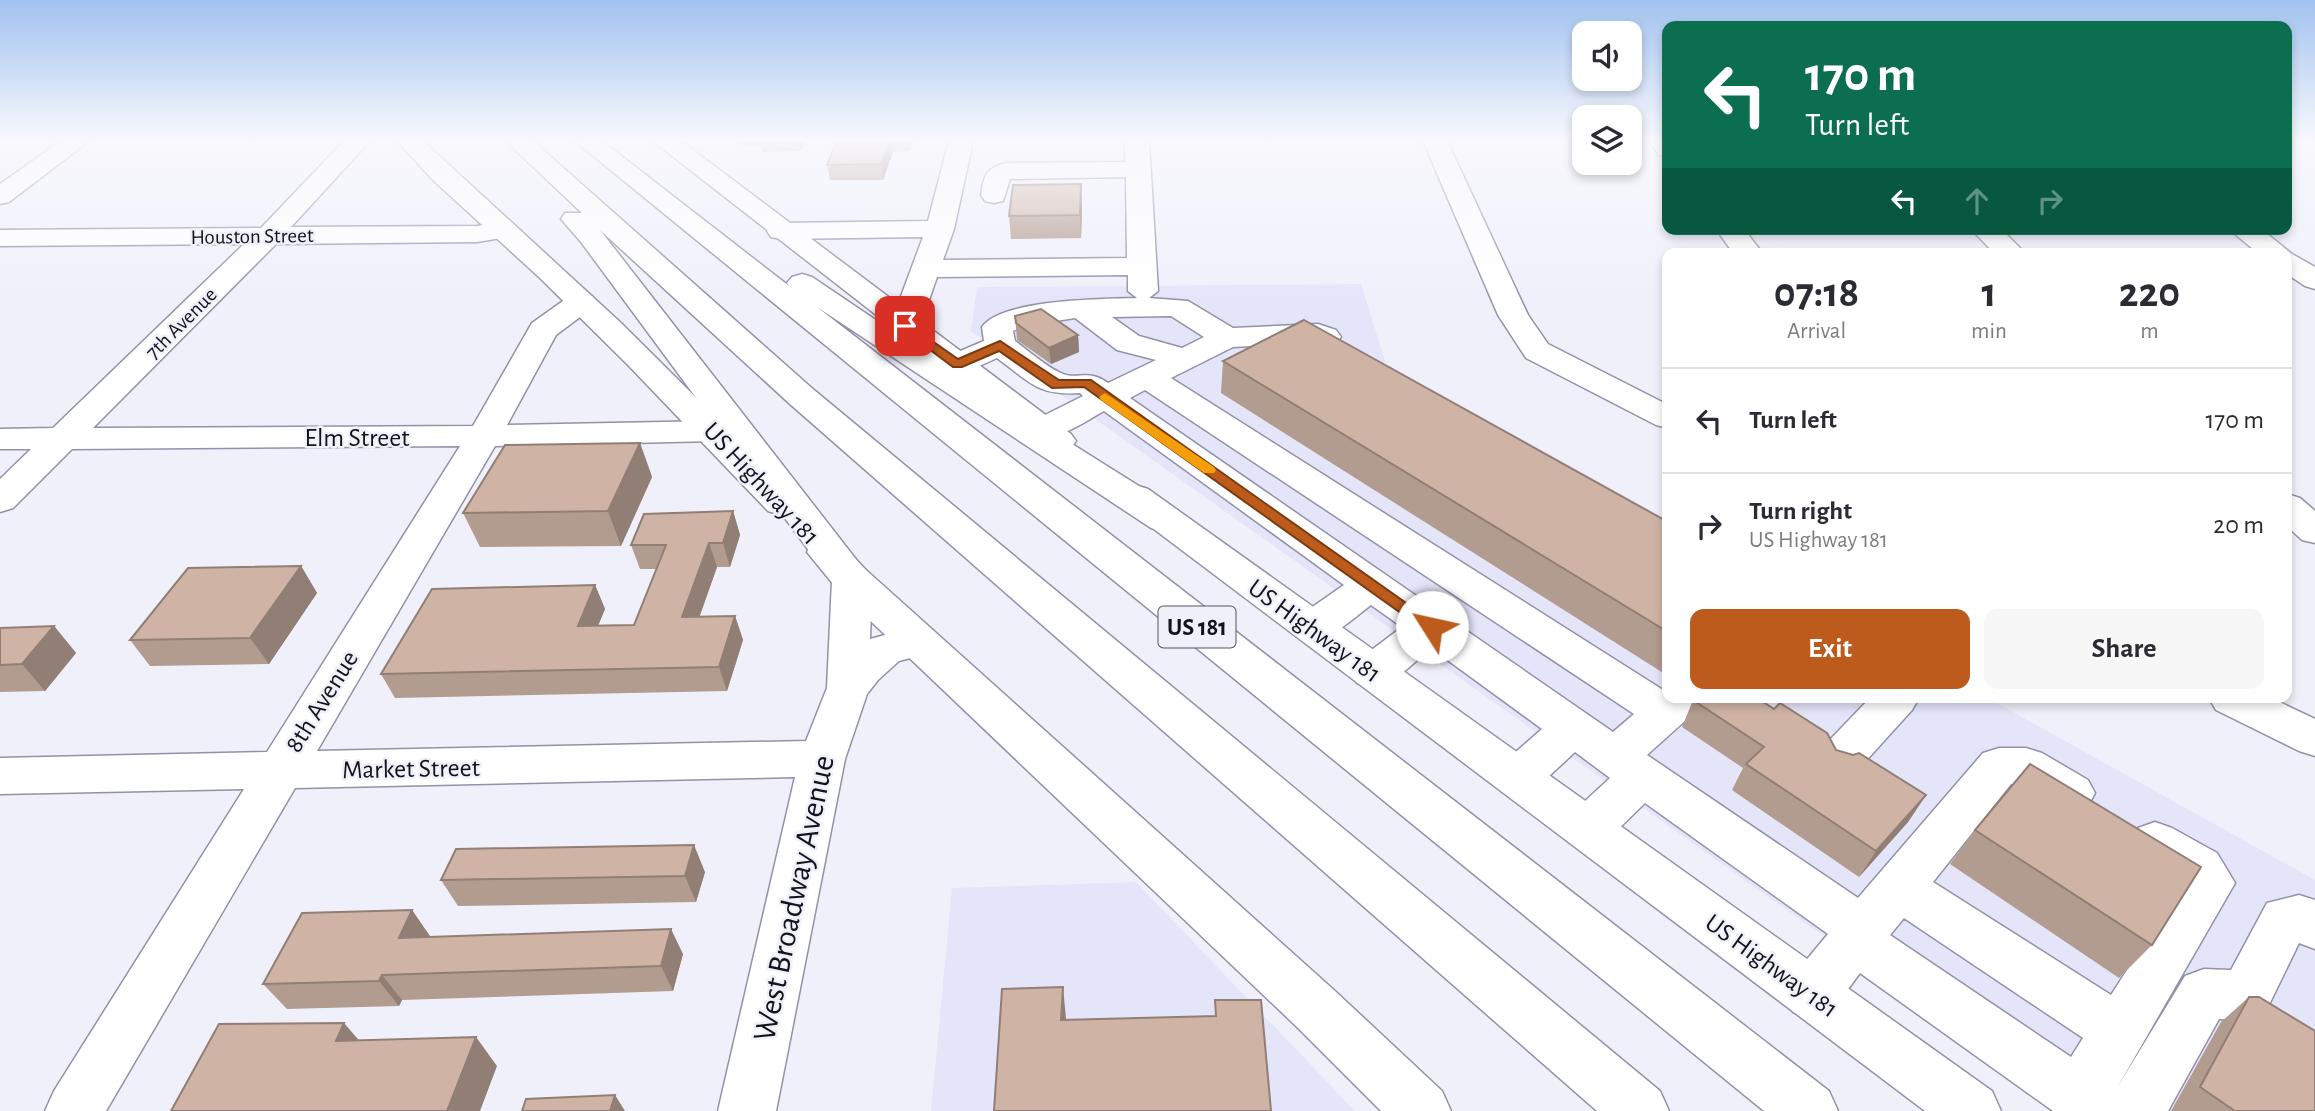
<!DOCTYPE html>
<style>
:root{--surface:#fff;--page:#f7f7f7;--text:#2b2b33;--muted:#7c7c81;--line:#e1e1e2;--accent:#bc5b1b}
body{margin:0;font-family:"Alegreya Sans",sans-serif;background:var(--page);color:var(--text);height:100vh;display:flex;flex-direction:column;font-size:26px;white-space:nowrap}
*{box-sizing:border-box;margin:0}
p{font-size:23px;color:var(--muted)}
.icon{flex:none;width:38px;height:38px;fill:none;stroke:currentColor;stroke-width:2;stroke-linecap:round;stroke-linejoin:round}
.map{position:relative;flex:1;overflow:hidden}
.side{position:absolute;left:1662px;top:248px;width:630px;height:455px;display:flex;flex-direction:column;background:var(--surface);border-radius:14px;box-shadow:0 4px 10px #0003}
.side>*{flex:none}
.hud{position:absolute;left:1662px;top:21px;width:630px;height:214px;border-radius:14px;box-shadow:0 4px 10px #0003;background:#0b6e4f;color:#fff;overflow:hidden}
.fabs{position:absolute;left:1572px;top:21px;display:grid;gap:14px}
.fabs a{display:grid;place-items:center;width:70px;height:70px;border-radius:14px;background:var(--surface);box-shadow:0 4px 10px #0003;font-size:35px}
.pin{position:absolute;display:grid;place-items:center;width:60px;height:60px;color:#fff;margin:-30px;border-radius:14px;box-shadow:0 4px 10px #0006}
.me{position:absolute;width:77px;margin:-38px;rotate:305deg;stroke-linejoin:round;filter:drop-shadow(0 0 5px #0008)}
.turn{display:flex;align-items:center;gap:24px;height:147px;padding:0 28px;font-size:32px}
.turn .icon{width:91px;height:91px;stroke-width:2.5}
.turn b{display:block;font-size:49px;line-height:60px}
.lanes{display:flex;align-items:center;height:66px;padding:0 28px;background:#0003;justify-content:center;gap:35px;direction:ltr}
.lanes .off{opacity:.35}
.eta{display:flex;justify-content:space-evenly;align-items:center;height:119px;text-align:center}
.eta b{font-size:42px;font-weight:600;line-height:49px}
.action{display:flex;gap:14px;margin-top:auto;padding:14px 28px}
.action a{flex:1;height:80px;border-radius:14px;background:var(--accent);color:#fff;font-size:28px;font-weight:600;line-height:80px;text-align:center}
.action a+a{background:var(--page);color:var(--text)}
ul{padding:0;list-style:none}
li{display:flex;align-items:center;gap:21px;height:105px;padding:0 28px;border-top:2px solid var(--line)}
li div{flex:1}
li b{display:block;font-size:26px}
li em{font-style:normal}
.map>svg:first-child{display:block}
.built{fill:#e5e5fa}
.lines{fill:none;stroke-linecap:round;stroke-linejoin:round}
.minor-casing{stroke:#9291aa;stroke-width:3}
.major-casing{stroke:#9291aa;stroke-width:3}
.highway-casing{stroke:#9291aa;stroke-width:3}
.minor{fill:#fff;fill-rule:evenodd}
.major{fill:#fff;fill-rule:evenodd}
.highway{fill:#fff;fill-rule:evenodd}
.wall{fill:#b29b8f}
.shaded-wall{fill:#917e74}
.building{fill:#cfb4a6;stroke:#917e74;stroke-width:2}
.route{fill:#bc5b1b;stroke:#7a3b12;stroke-width:2}
.slow{fill:#f59e0b}
.labels{text-anchor:middle;stroke-width:5;stroke-linejoin:round;paint-order:stroke}
.far-street-label{font-size:21px;fill:#13131c;stroke:#f0f0fb}
.shield{fill:#f0f0fb;stroke:#55555f;stroke-width:2}
.shield-label{font-size:24px;font-weight:bold;fill:#13131c}
.street-label{font-size:26px;fill:#13131c;stroke:#f0f0fb}
.near-street-label{font-size:32px;fill:#13131c;stroke:#f0f0fb}
</style>
<div class="map">
<svg width="2315" height="1111" viewBox="0 0 2315 1111">
<rect width="100%" height="100%" fill="#f0f0fb"/>
<!-- built -->
<g class="built">
<polygon points="1361,284 1386,364 1668,520 1668,698 1988,698 2315,880 2315,1111 2070,1111 971,331 977,287"/>
<polygon points="1136,882 1355,1111 931,1111 952,888"/>
</g>
<g class="lines">
<!-- minor casing -->
<g class="minor-casing">
<g id="minor">
<polygon points="61,141 89,141 9,202 0,204 0,184"/>
<polygon points="344,141 370,141 291,227 477,226 503,222 513,224 517,230 513,236 477,242 276,244 93,428 473,426 532,323 570,296 581,293 592,296 596,302 592,308 556,335 507,425 715,421 727,424 732,431 727,438 715,441 495,446 317,751 806,741 827,688 832,580 838,570 852,567 866,570 872,580 870,639 918,626 933,630 939,641 933,652 899,661 878,680 867,694 845,759 776,1111 718,1111 795,777 295,788 106,1111 45,1111 54,1091 244,789 0,794 0,758 267,752 460,446 72,449 13,508 0,512 0,479 31,449 0,449 0,429 53,428 244,244 0,246 0,230 261,228"/>
<path d="M949,141H973L954,229L943,260L1127,258L1126,177L1010,179L1003,201L994,203L985,201L981,195C984,175 986,168 1006,163L1125,162V141H1149L1158,291L1149,298L1188,301L1233,328L1318,324L1336,330L1341,337L1336,344L1325,346L1312,343L1233,347L1171,378L1663,690L1668,686V698H1704L1697,710L1647,755L1858,898L1983,753L1999,748H2026L2042,753L2088,780L2095,793L2088,806C2084,808 2077,812 2072,812C2049,812 2033,784 2011,784L1933,882L2111,995L2183,883L2138,856L2131,842L2138,828L2155,822L2172,828L2217,853L2235,883L2117,1088L2185,976L2204,969L2231,970L2267,903L2299,895L2315,900V949L2299,943L2265,1013L2246,1020L2219,1019L2168,1111H2053L1860,973L1831,1012L1812,1019L1793,1012L1785,994L1793,976L1828,934L1645,803L1604,843L1587,849L1570,843L1563,829L1570,815L1610,778L1575,752L1533,791L1517,796L1501,791L1494,778L1501,765L1542,729L1431,648C1408,667 1389,693 1357,683L1351,672L1357,661L1402,627L1371,605C1348,622 1327,646 1298,637L1292,627L1298,617L1344,585L1104,411C1082,423 1056,443 1031,436L1026,429L1031,422L1083,396L1080,393C1037,396 1030,382 997,358L968,371L957,374L946,371L941,364L946,357L984,341L982,327C1001,299 1104,299 1137,298L1128,291V275L937,277L920,326L916,333L905,335L894,333L890,326L923,237L781,239L771,237L767,231L771,225L781,223L928,221ZM1171,316L1204,337L1182,348L1139,336L1112,317ZM1075,318L1117,350L1156,360L1108,383C1087,368 1077,381 1061,373C1045,366 1029,351 1015,341L1013,331L1024,326ZM1145,390L1634,714L1613,732L1130,398ZM1904,918L2083,1038L2071,1057L1890,935Z"/>
<polygon points="1423,141 1447,141 1528,315 1548,344 1668,405 1668,428 1656,425 1526,358 1498,315"/>
<polygon points="1649,141 1668,141 1668,157 1659,155"/>
<polygon points="1716,229 1744,229 1763,254 1734,254"/>
<polygon points="1971,229 2001,229 2026,254 1995,254"/>
<polygon points="2229,229 2261,229 2292,254 2315,267 2315,289 2305,286 2287,274 2287,254 2259,254"/>
<polygon points="2287,494 2300,498 2315,511 2315,543 2302,540 2287,526"/>
<polygon points="1870,698 1919,698 1912,710 1854,774 1838,779 1822,774 1815,761 1822,748"/>
<polygon points="2209,698 2271,698 2315,719 2315,756 2299,751 2216,710"/>
</g>
</g>
<!-- major casing -->
<g class="major-casing">
<g id="major">
<polygon points="397,141 423,141 620,322 794,495 799,503 794,511 781,515 768,511 627,364 540,278 434,181"/>
<polygon points="653,141 681,141 1071,434 1076,441 1071,448 1059,451 1047,448"/>
<polygon points="1135,485 1148,489 1992,1091 2001,1111 1925,1111 1122,505 1117,497 1122,489"/>
<polygon points="826,539 840,543 866,570 1335,991 1442,1091 1451,1111 1381,1111 1297,1027 838,590 807,552 812,543"/>
</g>
</g>
<!-- highway casing -->
<g class="highway-casing">
<g id="highway">
<polygon points="506,141 533,141 814,390 1660,1091 1669,1111 1597,1111 790,404 600,230 872,580 866,590 852,593 838,590 581,242 561,219 565,213 582,213"/>
<polygon points="575,141 602,141 789,286 787,283 792,277 802,274 812,277 889,329 1177,510 1183,519 1177,528 1164,531 1151,528 817,307 1829,1091 1838,1111 1764,1111"/>
</g>
</g>
<!-- minor -->
<use href="#minor" class="minor"/>
<!-- major -->
<use href="#major" class="major"/>
<!-- highway -->
<use href="#highway" class="highway"/>
</g>
<!-- wall -->
<g class="wall">
<polygon points="741,141 806,141 801,151 762,152 760,145 742,145"/>
<polygon points="837,141 913,141 910,151 893,152 883,180 830,180 827,165"/>
<polygon points="1082,207 1081,238 1011,239 1009,216"/>
<polygon points="1015,316 1078,335 1079,352 1051,364 1017,340"/>
<polygon points="1223,361 1668,522 1668,676 1221,393"/>
<polygon points="640,443 652,477 621,546 480,547 463,513"/>
<polygon points="733,511 740,535 730,567 717,567 699,617 735,616 743,640 727,691 395,698 381,674 595,585 605,609 598,625 634,625 656,569 640,569 631,545"/>
<polygon points="301,566 317,593 269,664 150,666 130,640"/>
<polygon points="54,626 76,653 45,691 0,692 0,628"/>
<polygon points="1693,700 1836,750 1926,795 1908,822 1859,877 1732,790 1743,768 1682,727"/>
<polygon points="1975,830 2152,945 2119,978 1950,864"/>
<polygon points="705,872 696,902 458,906 441,880"/>
<polygon points="412,910 430,937 683,954 673,991 402,1000 399,1006 287,1009 263,984"/>
<polygon points="2249,997 2315,1111 2171,1111 2221,1022"/>
</g>
<!-- shaded-wall -->
<g class="shaded-wall">
<polygon points="799,141 806,141 801,151"/>
<polygon points="889,141 891,141 893,152 883,180 881,164"/>
<polygon points="909,141 913,141 910,151"/>
<polygon points="1081,184 1082,207 1081,238 1080,215"/>
<polygon points="1078,335 1079,352 1051,364 1049,348"/>
<polygon points="640,443 652,477 621,546 608,511"/>
<polygon points="733,511 740,535 730,567 723,543"/>
<polygon points="709,543 717,567 691,641 682,617"/>
<polygon points="301,566 317,593 269,664 250,638"/>
<polygon points="595,585 605,609 588,650 578,626"/>
<polygon points="735,616 743,640 727,691 719,667"/>
<polygon points="54,626 76,653 45,691 22,664"/>
<polygon points="1926,795 1908,822 1859,877 1876,851"/>
<polygon points="694,845 705,872 696,902 685,876"/>
<polygon points="412,910 430,936 418,963 399,938"/>
<polygon points="671,929 683,954 673,991 661,966"/>
<polygon points="382,975 402,1000 399,1006 379,981"/>
<polygon points="1063,987 1066,1019 1065,1052 1061,1020"/>
<polygon points="344,1023 369,1052 336,1041"/>
<polygon points="476,1037 497,1066 480,1111 447,1111"/>
<polygon points="615,1095 625,1111 610,1111"/>
</g>
<!-- building -->
<g class="building">
<polygon points="837,141 889,141 881,164 827,165"/>
<polygon points="1081,184 1080,215 1009,216 1013,185"/>
<polygon points="1041,309 1078,335 1049,348 1016,323 1015,316"/>
<polygon points="1304,320 1668,522 1668,632 1223,361"/>
<polygon points="640,443 608,511 463,513 505,445"/>
<polygon points="733,511 723,543 709,543 682,617 735,616 719,667 381,674 432,589 595,585 578,626 634,625 666,545 631,545 644,514"/>
<polygon points="301,566 250,638 130,640 188,568"/>
<polygon points="54,626 22,664 0,665 0,628"/>
<polygon points="1696,698 1757,698 1774,709 1780,703 1827,733 1836,750 1853,755 1859,753 1926,795 1876,851 1746,764 1764,747 1693,700"/>
<polygon points="2030,764 2201,867 2152,945 1975,830"/>
<polygon points="694,845 685,876 441,880 456,849"/>
<polygon points="412,910 399,938 671,929 661,966 382,975 379,981 263,984 302,913"/>
<polygon points="1063,987 1061,1020 1216,1016 1215,1000 1261,1000 1271,1111 994,1111 1002,989"/>
<polygon points="2249,997 2259,997 2315,1031 2315,1111 2235,1111 2200,1087"/>
<polygon points="344,1023 336,1041 476,1037 447,1111 171,1111 219,1024"/>
<polygon points="615,1095 610,1111 522,1111 526,1099"/>
</g>
<!-- sky -->
<linearGradient id="sky" x2="0" y2="1"><stop stop-color="#a1c2ef"/><stop offset="0.47" stop-color="#f8f8fd"/><stop offset="1" stop-color="#f8f8fd" stop-opacity="0"/></linearGradient>
<rect width="2315" height="297" fill="url(#sky)"/>
<!-- route -->
<polygon class="route" points="905,322 958,359 1000,341 1059,380 1091,380 1440,627 1437,631 1426,631 1084,387 1052,388 999,351 962,367 953,367 901,328 901,323"/>
<!-- slow -->
<polygon class="slow" points="1105,393 1214,467 1216,470 1214,473 1204,473 1101,400 1099,397"/>
<g class="labels">
<!-- far-street labels -->
<g class="far-street-label">
<text transform="translate(252 236) rotate(-1)" y="7">Houston Street</text>
<text transform="translate(181 323) rotate(-45)" y="7">7th Avenue</text>
</g>
<!-- shield labels -->
<rect class="shield" x="1158.5" y="606.5" width="77" height="41" rx="5"/>
<g class="shield-label">
<text x="1197" y="635">US 181</text>
</g>
<!-- street labels -->
<g class="street-label">
<text x="357" y="446">Elm Street</text>
<text transform="translate(762 483) rotate(47)" y="9">US Highway 181</text>
<text transform="translate(1315 630) rotate(36)" y="9">US Highway 181</text>
<text transform="translate(321 701) rotate(-58)" y="9">8th Avenue</text>
<text transform="translate(411 768) rotate(-1)" y="9">Market Street</text>
<text transform="translate(1772 965) rotate(36)" y="9">US Highway 181</text>
</g>
<!-- near-street labels -->
<g class="near-street-label">
<text transform="translate(793 898) rotate(-78)" y="11">West Broadway Avenue</text>
</g>
</g>
</svg>
<div class="fabs">
<a><svg class="icon" aria-label="sound" viewBox="0 0 24 24"><path d="M4 9h4l5-4v14l-5-4H4zM17 9q2 3 0 6"/></svg></a>
<a><svg class="icon" aria-label="layers" viewBox="0 0 24 24"><path d="M12 4l9 5-9 5-9-5zM3 14l9 5 9-5"/></svg></a>
</div>
<div class="pin" style="left:905px;top:326px;background:#d93025"><svg class="icon" aria-label="arrive" viewBox="0 0 24 24"><path d="M6 21V4h12l-3 4 3 4H6"/></svg></div>
<svg class="me" style="left:1432px;top:627px" viewBox="-20 -20 40 40"><circle r="19" fill="#fff"/><path d="M0-13L10 11 0 6-10 11z" fill="#bc5b1b"/></svg>
<div class="hud">
<div class="turn"><svg class="icon" aria-label="left" viewBox="0 0 24 24"><path d="M17 20v-9H6M10 6l-5 5 5 5"/></svg><div><b>170 m</b>Turn left</div></div>
<div class="lanes"><svg class="icon" aria-label="left" viewBox="0 0 24 24"><path d="M17 20v-9H6M10 6l-5 5 5 5"/></svg><svg class="icon off" aria-label="ahead" viewBox="0 0 24 24"><path d="M12 20V5M6 11l6-6 6 6"/></svg><svg class="icon off" aria-label="right" viewBox="0 0 24 24"><path d="M7 20v-9h11M14 6l5 5-5 5"/></svg></div>
</div>
<section class="side">
<div class="eta">
<div><b>07:18</b><p>Arrival</p></div>
<div><b>1</b><p>min</p></div>
<div><b>220</b><p>m</p></div>
</div>
<ul>
<li><svg class="icon" aria-label="left" viewBox="0 0 24 24"><path d="M17 20v-9H6M10 6l-5 5 5 5"/></svg><div><b>Turn left</b></div><em>170 m</em></li>
<li><svg class="icon" aria-label="right" viewBox="0 0 24 24"><path d="M7 20v-9h11M14 6l5 5-5 5"/></svg><div><b>Turn right</b><p>US Highway 181</p></div><em>20 m</em></li>
</ul>
<div class="action"><a>Exit</a><a>Share</a></div>
</section>
</div>
